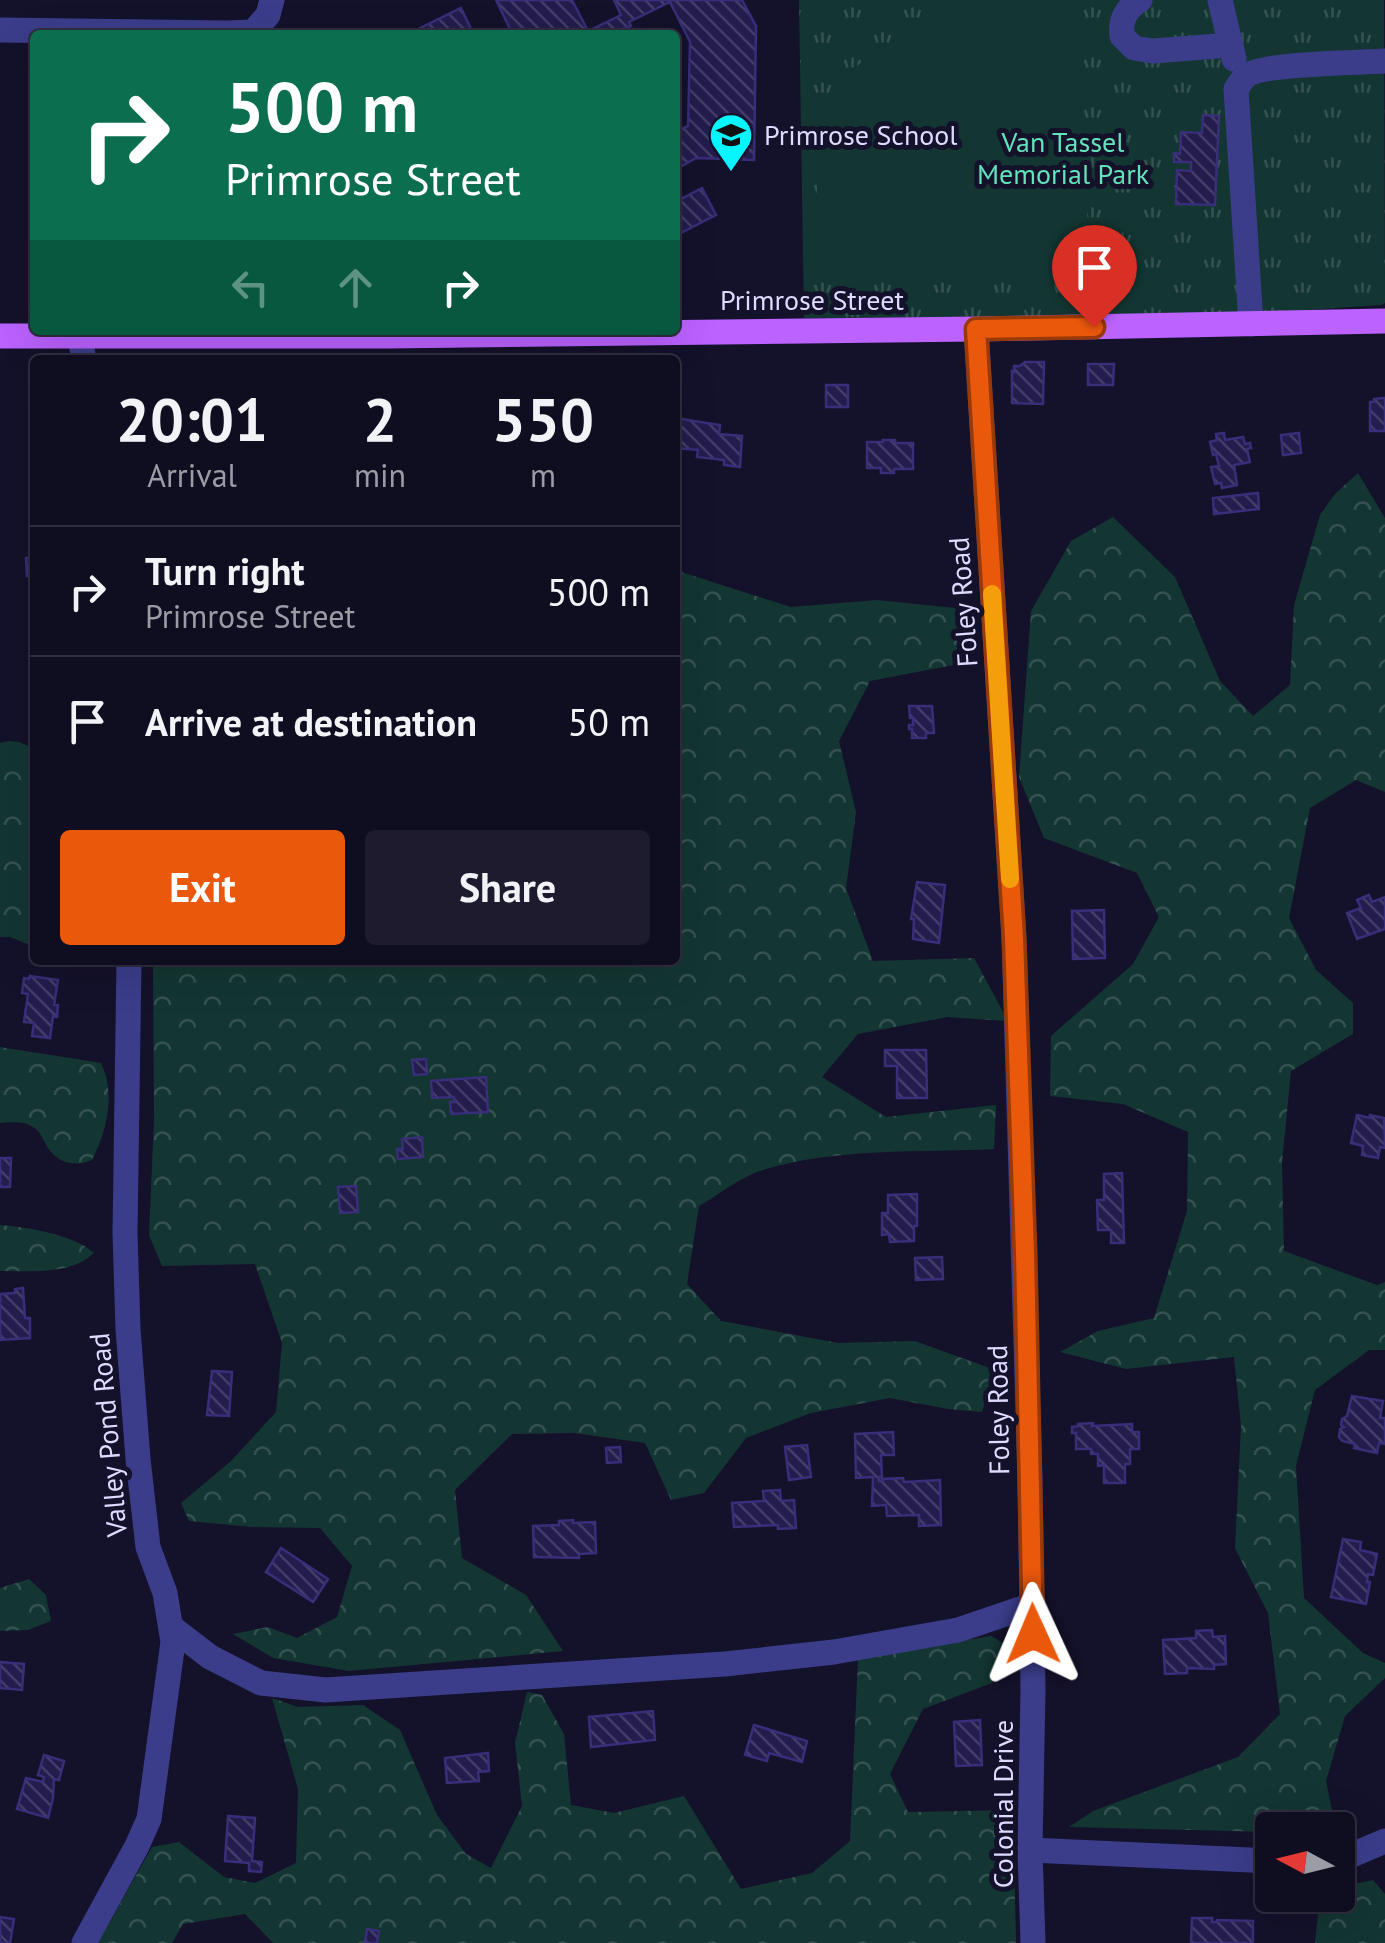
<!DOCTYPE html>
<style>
:root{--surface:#0f0d20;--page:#1d1b2d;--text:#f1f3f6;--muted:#9b9ca5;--line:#2f2d3e;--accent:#ea580c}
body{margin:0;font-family:"PT Sans",sans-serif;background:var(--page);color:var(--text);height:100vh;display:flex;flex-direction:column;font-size:38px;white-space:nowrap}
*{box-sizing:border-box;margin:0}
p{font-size:32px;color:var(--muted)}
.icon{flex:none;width:55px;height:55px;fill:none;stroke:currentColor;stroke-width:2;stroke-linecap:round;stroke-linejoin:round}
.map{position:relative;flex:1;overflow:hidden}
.details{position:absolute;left:30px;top:355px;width:650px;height:610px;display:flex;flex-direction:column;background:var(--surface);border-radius:10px;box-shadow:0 10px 40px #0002,0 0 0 2px var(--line)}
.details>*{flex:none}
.top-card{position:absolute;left:30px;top:30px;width:650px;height:305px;border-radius:10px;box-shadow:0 10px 40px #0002,0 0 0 2px var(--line);background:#0b6e4f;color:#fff;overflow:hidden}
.needle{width:65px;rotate:277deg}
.tools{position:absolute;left:1255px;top:1812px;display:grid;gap:20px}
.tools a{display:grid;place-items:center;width:100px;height:100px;border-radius:10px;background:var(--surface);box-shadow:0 10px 40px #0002,0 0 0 2px var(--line);font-size:50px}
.pin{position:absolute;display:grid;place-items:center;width:85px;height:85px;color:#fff;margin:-102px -42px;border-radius:50% 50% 50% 0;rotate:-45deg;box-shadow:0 0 10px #0007}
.pin .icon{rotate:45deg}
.me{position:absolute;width:110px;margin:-55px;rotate:359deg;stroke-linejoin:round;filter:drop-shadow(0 0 8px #0008)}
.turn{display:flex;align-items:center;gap:35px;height:210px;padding:0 30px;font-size:45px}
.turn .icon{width:130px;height:130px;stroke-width:2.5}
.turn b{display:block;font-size:70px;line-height:85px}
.lanes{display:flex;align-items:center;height:95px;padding:0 30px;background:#0003;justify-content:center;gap:50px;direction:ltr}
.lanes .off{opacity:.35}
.eta{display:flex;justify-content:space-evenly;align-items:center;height:170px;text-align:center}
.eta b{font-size:60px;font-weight:600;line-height:70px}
.cta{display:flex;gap:20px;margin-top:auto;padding:20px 30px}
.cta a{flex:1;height:115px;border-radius:10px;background:var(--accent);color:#fff;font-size:40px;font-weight:600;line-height:115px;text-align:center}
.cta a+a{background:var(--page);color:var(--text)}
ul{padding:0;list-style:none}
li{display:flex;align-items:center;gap:30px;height:130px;padding:0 30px;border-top:2px solid var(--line)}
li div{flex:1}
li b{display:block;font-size:38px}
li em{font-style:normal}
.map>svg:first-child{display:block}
.grass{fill:url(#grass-tufts)}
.forest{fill:url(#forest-crowns)}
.garden{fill:#133632}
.building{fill:url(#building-back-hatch);stroke:#382e79;stroke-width:2.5}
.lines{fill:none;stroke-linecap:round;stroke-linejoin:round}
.minor{stroke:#3b3d8b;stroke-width:25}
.major{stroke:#bb62ff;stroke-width:25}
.route-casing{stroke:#983908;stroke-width:25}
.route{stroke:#ea580c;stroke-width:18}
.slow{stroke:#f59e0b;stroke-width:18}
.labels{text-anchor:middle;stroke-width:10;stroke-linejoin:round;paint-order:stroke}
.poi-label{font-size:28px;fill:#dddbff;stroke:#14112b;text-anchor:start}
.park-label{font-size:28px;fill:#63e3bb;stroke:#14112b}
.street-label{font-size:28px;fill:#dddbff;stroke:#14112b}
</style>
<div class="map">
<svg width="1385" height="1943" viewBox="0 0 1385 1943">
<defs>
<pattern id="grass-tufts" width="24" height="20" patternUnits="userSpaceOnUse" patternTransform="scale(2.5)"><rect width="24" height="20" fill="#133632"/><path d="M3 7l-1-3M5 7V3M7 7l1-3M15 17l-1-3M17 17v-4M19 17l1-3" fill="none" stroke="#355251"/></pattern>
<pattern id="forest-crowns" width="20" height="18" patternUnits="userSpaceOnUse" patternTransform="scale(2.5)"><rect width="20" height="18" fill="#133632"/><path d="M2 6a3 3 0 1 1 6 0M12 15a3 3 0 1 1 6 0" fill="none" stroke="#355251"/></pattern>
<pattern id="building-back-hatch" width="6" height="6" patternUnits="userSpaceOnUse" patternTransform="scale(2.5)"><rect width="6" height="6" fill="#231c4d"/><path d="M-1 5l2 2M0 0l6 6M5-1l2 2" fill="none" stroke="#423c68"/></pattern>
</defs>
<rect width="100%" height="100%" fill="#14112b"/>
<!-- grass -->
<polygon class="grass" points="799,0 1384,0 1385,303 1381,305 1274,312 1180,315 804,318"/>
<!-- forest -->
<g class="forest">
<polygon points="1358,473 1385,518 1385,792 1356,780 1310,808 1289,918 1316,970 1353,1003 1353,1034 1291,1071 1282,1163 1284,1251 1377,1285 1385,1282 1385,1350 1369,1350 1315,1390 1296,1466 1304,1598 1363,1653 1385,1663 1385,1678 1345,1716 1326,1781 1336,1830 1272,1832 1069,1827 1093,1811 1238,1757 1280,1714 1268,1613 1235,1548 1241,1426 1234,1357 1126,1369 1060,1352 1098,1331 1154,1318 1187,1211 1188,1132 1123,1104 1050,1096 1051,1036 1133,964 1159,917 1137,873 1044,838 1019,777 1031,611 1071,541 1113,517 1175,577 1220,681 1253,716 1290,685 1294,605 1320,515 1335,494"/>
<path d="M675,570L791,607L877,600L965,609L959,664L870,681L839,741L856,812L846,888L873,961L974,958L1008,1021L947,1017L858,1034L822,1077L886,1117L996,1105L994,1149C917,1153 835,1147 760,1171C739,1178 718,1195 699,1206L687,1284L721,1321L838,1343L915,1341L995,1370L982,1412L948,1409L890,1398L811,1413L746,1438L704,1493L671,1500L645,1443L574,1433L512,1434L455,1490L462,1558L526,1595L563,1651L349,1671L273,1658L233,1634L268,1627L297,1638L337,1617L352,1566L320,1528L252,1527L189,1521L181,1503L231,1461L276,1412L282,1343L255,1264L162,1266L149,1235L154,1120L153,960H675Z"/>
<polygon points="8,741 19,742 35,749 35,947 10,937 0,937 0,743"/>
<path d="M0,1047L101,1063C116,1094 107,1131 92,1160C75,1167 59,1164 48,1148C43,1140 41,1132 33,1127C24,1121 11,1122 0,1123Z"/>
<path d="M0,1225C27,1227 75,1235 94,1253C71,1275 31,1271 0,1271Z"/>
<polygon points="29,1579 46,1595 51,1621 28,1630 0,1631 0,1588"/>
<polygon points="991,1636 1010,1647 992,1683 923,1709 890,1774 908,1812 1013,1810 1016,1943 273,1943 245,1914 183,1924 172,1943 98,1943 152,1847 179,1842 224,1877 255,1883 296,1863 298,1789 272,1698 298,1707 363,1705 400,1730 437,1815 466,1854 491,1868 522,1806 515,1743 527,1692 542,1695 564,1734 571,1805 614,1813 684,1796 741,1889 812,1873 850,1841 858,1658"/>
<polygon points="1373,1880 1385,1894 1385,1943 1315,1943 1320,1895 1338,1895 1338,1887"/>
</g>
<!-- garden -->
<polygon class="garden" points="951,0 1075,0 1089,246 1059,275 811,268 818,177 851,70"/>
<!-- building -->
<g class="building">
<polygon points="496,0 572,0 588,31 621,15 614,0 742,0 756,26 754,160 696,158 675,170 675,132 688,126 690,42 670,2 629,22 631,26 623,29 626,35 513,35"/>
<polygon points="461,8 474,35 406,35"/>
<polygon points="1203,115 1219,116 1215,205 1176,204 1177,170 1191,171 1191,162 1174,162 1174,153 1180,154 1181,132 1202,133"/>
<polygon points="702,188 716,215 675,236 675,198 677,201"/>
<polygon points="1025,362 1044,362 1043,404 1012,403 1012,371 1014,372 1014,366 1020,366"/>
<polygon points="1088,364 1114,364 1113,385 1088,385"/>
<rect x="826" y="385" width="22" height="22"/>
<polygon points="1383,398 1385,398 1385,431 1370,431 1370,402 1374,402 1374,399"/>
<polygon points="675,418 720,425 719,434 742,436 740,467 724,465 724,460 697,457 698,450 675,448"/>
<polygon points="1224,433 1225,440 1243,437 1245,444 1250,443 1251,448 1247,449 1250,462 1234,465 1237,485 1222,488 1221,483 1215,484 1211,467 1219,466 1216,454 1213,455 1210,442 1217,440 1216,434"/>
<polygon points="1299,433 1301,453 1283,455 1281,435"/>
<polygon points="883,440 895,440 895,443 913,443 913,469 894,469 894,473 881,473 881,468 867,468 867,442 883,442"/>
<polygon points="1258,493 1259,509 1214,514 1213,498"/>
<polygon points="35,554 35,587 34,576 27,576 26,558 34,557"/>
<polygon points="909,706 932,706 934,733 926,733 926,738 912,738 912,729 909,729 909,725 913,725 913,718 910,718"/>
<polygon points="917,882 945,885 939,943 913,939 914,919 911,919"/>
<polygon points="1369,895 1372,902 1385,897 1385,929 1357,939 1347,913 1361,908 1357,900"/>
<polygon points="1104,910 1105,958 1073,959 1072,911"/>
<polygon points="30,976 58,980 54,1005 58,1005 57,1017 53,1016 50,1038 32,1036 34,1023 24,1022 28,994 22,993 24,978 29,979"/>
<polygon points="885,1050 926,1050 927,1098 897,1098 897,1066 885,1066"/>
<polygon points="426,1059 427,1074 414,1075 412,1060"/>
<polygon points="486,1077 488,1112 451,1114 450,1102 455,1102 454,1097 432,1098 431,1081"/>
<polygon points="1357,1115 1370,1118 1370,1115 1384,1118 1385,1148 1380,1147 1378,1158 1362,1155 1363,1146 1351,1143"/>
<polygon points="422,1137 423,1157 398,1159 397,1149 403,1149 402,1139"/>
<polygon points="0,1158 11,1158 10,1187 0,1187"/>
<polygon points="1122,1173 1124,1243 1111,1243 1111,1230 1098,1230 1097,1200 1104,1200 1104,1174"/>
<polygon points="356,1186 358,1212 340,1213 338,1187"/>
<polygon points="917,1194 917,1226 914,1226 914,1241 890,1242 889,1234 882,1235 882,1213 888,1213 888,1195"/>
<polygon points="942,1257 943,1279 916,1280 915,1258"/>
<polygon points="23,1288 25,1318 30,1318 30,1338 0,1340 0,1294 15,1293 15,1289"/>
<polygon points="212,1371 232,1372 229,1416 207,1415"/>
<polygon points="1352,1396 1383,1401 1380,1418 1385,1418 1385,1444 1379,1443 1377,1453 1354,1448 1355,1444 1342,1441 1339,1437 1340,1429 1344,1427 1341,1425 1342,1419 1347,1416"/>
<polygon points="1093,1423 1092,1426 1132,1424 1132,1432 1139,1432 1139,1449 1130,1449 1130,1464 1125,1464 1125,1483 1104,1483 1104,1465 1098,1466 1098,1454 1091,1454 1091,1449 1076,1449 1076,1433 1072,1433 1072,1427 1078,1426 1078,1424"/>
<polygon points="893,1432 894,1455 881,1455 882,1477 879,1477 879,1481 883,1481 882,1479 903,1478 904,1482 940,1480 941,1525 919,1526 919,1515 887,1516 886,1505 872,1506 873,1477 856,1478 855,1434"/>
<polygon points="807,1445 811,1477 789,1480 785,1447"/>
<polygon points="620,1447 621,1462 607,1463 606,1448"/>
<polygon points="780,1490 781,1501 794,1500 796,1528 778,1529 778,1525 734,1527 732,1503 764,1501 763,1491"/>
<polygon points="573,1520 573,1523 595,1522 596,1553 579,1554 579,1558 534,1557 533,1526 559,1525 559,1521"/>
<polygon points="1343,1539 1361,1542 1360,1550 1377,1554 1373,1575 1368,1574 1367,1582 1370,1582 1366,1604 1331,1597"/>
<polygon points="281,1548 328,1579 313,1602 266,1572"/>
<polygon points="1212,1630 1213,1637 1225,1636 1226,1664 1214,1665 1214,1669 1187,1668 1187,1673 1165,1674 1163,1640 1196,1638 1196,1631"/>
<polygon points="0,1662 24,1664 22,1690 0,1688"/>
<polygon points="653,1711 655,1740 591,1747 589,1717"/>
<polygon points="980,1720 982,1765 956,1766 954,1722"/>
<polygon points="754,1725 807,1741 802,1762 769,1753 767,1761 745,1755"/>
<polygon points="488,1753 489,1771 478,1772 479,1781 447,1783 445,1758"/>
<polygon points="44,1755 64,1761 59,1780 54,1779 53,1798 48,1818 17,1809 26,1778 43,1782 44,1777 38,1775"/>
<polygon points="228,1816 255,1818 252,1861 262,1862 261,1872 249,1871 249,1863 225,1861"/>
<polygon points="0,1917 14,1919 10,1943 0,1943"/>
<polygon points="1192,1918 1212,1918 1212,1922 1217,1922 1217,1920 1253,1921 1253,1943 1191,1943"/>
<polygon points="367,1929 379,1931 377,1943 365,1943"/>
</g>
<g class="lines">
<!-- minor -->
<g class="minor">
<path d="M1140,0C1126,9 1120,19 1122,36L1134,48L1153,51L1231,45"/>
<polyline points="1220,0 1234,59"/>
<polyline points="0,30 227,33 253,32 268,15 272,0"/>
<path d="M1251,324L1236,89C1237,87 1244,77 1246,76C1261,63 1360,63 1385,61"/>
<polyline points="976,329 1014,938 1030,1478 1033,1690 1030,1850 1033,1943"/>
<polyline points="80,338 84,360"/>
<polyline points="171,1627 210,1657 261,1683 326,1690 725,1664 834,1652 958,1630 1032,1605"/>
<polyline points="1030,1850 1272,1861"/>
<polyline points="1338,1861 1385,1841"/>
<polyline points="84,1943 137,1846 149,1819 173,1642 165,1593 148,1547 138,1459 128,1329 125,1233 129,960"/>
</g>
<!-- major -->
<polyline class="major" points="0,336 387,336 976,329 1385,321"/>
</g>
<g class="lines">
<!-- route casing -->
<g class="route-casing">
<polyline id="route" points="1033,1634 1025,1252 1014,938 976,329 1094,327"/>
</g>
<!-- route -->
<use href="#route" class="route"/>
<!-- slow -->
<polyline class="slow" points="992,594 1010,879"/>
</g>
<!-- icons -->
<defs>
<g id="school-pin" transform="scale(2.25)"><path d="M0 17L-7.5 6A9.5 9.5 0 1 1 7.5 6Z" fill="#07f5ff" stroke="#14112b"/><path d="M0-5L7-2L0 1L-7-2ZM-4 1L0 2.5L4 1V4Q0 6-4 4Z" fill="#111"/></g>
</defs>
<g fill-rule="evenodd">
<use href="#school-pin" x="731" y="135"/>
</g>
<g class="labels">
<!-- poi labels -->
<g class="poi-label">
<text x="764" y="145">Primrose School</text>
</g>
<!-- park labels -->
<g class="park-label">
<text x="1063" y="152">Van Tassel<tspan x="1063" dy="32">Memorial Park</tspan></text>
</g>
<!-- street labels -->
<g class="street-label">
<text x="812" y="310">Primrose Street</text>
<text transform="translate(963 602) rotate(-94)" y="10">Foley Road</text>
<text transform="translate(998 1410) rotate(-91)" y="10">Foley Road</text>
<text transform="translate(108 1435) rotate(-95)" y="10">Valley Pond Road</text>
<text transform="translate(1003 1804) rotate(-90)" y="10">Colonial Drive</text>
</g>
</g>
</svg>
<div class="tools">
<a><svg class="needle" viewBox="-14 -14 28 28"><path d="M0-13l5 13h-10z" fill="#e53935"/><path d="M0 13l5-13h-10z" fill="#9b9ca5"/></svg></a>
</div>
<div class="pin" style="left:1094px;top:327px;background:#d93025"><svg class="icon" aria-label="arrive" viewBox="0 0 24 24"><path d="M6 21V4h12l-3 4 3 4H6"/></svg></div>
<svg class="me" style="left:1033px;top:1634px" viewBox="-20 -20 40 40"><path d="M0-17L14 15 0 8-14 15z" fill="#ea580c" stroke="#fff" stroke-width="4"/></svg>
<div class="top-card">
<div class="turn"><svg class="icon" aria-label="right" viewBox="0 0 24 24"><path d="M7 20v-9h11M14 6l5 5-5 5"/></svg><div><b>500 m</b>Primrose Street</div></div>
<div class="lanes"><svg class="icon off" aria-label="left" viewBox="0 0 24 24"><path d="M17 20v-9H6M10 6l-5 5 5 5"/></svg><svg class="icon off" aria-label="ahead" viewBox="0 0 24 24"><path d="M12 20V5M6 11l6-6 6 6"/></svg><svg class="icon" aria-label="right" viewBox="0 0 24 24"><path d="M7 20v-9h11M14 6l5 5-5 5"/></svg></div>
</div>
<section class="details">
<div class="eta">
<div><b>20:01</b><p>Arrival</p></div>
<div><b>2</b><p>min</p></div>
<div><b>550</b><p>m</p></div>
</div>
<ul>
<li><svg class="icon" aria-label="right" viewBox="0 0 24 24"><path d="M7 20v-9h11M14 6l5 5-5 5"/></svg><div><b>Turn right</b><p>Primrose Street</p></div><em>500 m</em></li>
<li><svg class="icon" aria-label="arrive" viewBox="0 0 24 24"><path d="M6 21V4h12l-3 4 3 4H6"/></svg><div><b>Arrive at destination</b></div><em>50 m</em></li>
</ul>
<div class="cta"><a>Exit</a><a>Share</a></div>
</section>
</div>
